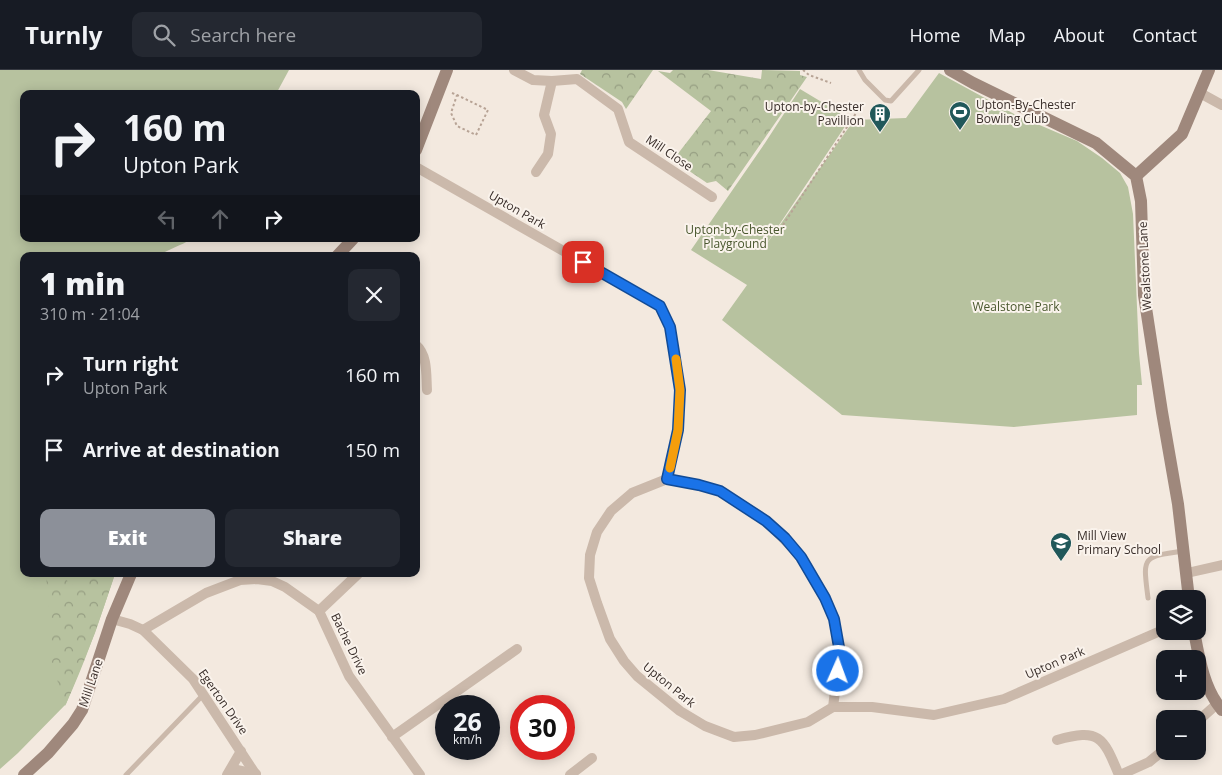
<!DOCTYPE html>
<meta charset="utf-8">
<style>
:root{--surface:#171b24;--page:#242831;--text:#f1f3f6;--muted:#9ea1a6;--line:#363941;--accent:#8c9099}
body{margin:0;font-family:"Open Sans",sans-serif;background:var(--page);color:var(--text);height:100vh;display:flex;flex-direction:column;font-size:19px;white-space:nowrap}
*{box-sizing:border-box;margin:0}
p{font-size:16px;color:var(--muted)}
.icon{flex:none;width:28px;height:28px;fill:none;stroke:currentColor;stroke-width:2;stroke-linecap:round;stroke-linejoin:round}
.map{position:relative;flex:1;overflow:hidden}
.drawer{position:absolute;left:20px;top:182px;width:400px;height:325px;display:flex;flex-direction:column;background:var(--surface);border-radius:10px;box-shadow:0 2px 12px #0003}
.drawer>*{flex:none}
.top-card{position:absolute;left:20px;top:20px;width:400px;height:152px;border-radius:10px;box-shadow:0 2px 12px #0003;background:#171b24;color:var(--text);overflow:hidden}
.fabs{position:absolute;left:1156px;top:520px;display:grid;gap:10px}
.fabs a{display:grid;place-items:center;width:50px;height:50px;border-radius:10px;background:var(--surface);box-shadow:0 2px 12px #0003;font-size:25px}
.speed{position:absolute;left:435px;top:625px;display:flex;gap:10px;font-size:25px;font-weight:700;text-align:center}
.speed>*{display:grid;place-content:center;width:65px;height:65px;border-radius:50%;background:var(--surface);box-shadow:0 2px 12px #0003;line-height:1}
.speed small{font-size:12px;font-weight:400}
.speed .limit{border:8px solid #d22;background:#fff;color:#111}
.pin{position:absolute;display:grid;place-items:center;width:42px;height:42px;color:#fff;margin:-21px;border-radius:10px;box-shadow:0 2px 8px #0006}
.me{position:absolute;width:55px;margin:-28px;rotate:2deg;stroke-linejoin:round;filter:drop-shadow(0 0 4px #0008)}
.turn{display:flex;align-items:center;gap:18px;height:105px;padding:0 20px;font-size:22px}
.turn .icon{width:65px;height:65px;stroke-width:2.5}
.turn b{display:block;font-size:35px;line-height:42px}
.lanes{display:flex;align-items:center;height:48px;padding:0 20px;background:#0003;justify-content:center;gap:25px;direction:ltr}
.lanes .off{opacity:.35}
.round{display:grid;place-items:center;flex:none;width:52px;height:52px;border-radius:10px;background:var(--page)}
.overview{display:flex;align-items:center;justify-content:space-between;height:85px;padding:0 20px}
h1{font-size:30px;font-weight:800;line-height:38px}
.button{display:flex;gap:10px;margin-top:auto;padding:10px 20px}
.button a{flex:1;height:58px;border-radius:10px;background:var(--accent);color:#fff;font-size:20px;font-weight:800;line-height:58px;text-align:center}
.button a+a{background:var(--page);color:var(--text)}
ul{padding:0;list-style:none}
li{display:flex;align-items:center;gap:15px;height:75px;padding:0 20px}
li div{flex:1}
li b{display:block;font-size:19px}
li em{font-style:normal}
header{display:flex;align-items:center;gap:30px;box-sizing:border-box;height:70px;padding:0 25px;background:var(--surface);border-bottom:1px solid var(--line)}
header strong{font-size:24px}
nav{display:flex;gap:28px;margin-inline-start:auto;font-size:18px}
.search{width:350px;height:45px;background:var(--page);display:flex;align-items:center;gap:12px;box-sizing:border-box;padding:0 18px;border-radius:10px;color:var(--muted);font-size:19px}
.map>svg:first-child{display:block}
.green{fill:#b7c29f}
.forest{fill:url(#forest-crowns)}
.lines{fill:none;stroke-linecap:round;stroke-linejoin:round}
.path{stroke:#b7a395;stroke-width:2;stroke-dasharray:2.5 2.5;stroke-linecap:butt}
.lane{stroke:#cbb9ab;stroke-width:5}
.street{stroke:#cbb9ab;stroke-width:10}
.secondary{stroke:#9f887c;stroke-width:12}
.route-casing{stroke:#114b97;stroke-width:12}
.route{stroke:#1a73e8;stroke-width:9}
.slow{stroke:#f59e0b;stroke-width:9}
.labels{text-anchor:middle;stroke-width:4;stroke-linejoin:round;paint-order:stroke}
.poi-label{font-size:12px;fill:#392e2a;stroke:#faf3ec;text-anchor:start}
.street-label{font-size:12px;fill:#392e2a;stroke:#faf3ec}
.park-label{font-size:12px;fill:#49572e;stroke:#faf3ec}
</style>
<header>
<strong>Turnly</strong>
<div class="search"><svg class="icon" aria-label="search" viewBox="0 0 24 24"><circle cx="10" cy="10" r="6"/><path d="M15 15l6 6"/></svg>Search here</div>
<nav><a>Home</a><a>Map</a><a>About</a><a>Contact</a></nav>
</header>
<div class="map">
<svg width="1222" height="705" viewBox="0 0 1222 705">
<defs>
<pattern id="forest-crowns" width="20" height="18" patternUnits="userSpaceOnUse" patternTransform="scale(1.25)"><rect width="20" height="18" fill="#b7c29f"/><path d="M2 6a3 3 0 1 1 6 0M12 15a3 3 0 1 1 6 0" fill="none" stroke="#969e82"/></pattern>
</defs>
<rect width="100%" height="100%" fill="#f3e9df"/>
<!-- green -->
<g class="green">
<path d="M0,0H289L276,24H24V169H191C181,176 168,179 158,186H24V504H115L95,563L66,634L18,683L0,699Z"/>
<polygon points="939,3 1016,45 1077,71 1102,88 1120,103 1128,117 1133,144 1139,283 1142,315 1137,315 1137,345 1014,357 842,345 722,250 747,215 691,180 765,73 800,19 850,49 761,182 854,50 906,48"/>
</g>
<!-- forest -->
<g class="forest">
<polygon points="582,0 653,0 626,39 622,32 580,4"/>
<polygon points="673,0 708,0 761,9 762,0 800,1 800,5 807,7 728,121 716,111 707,113 673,90 711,41 658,1 670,3"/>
<path d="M46,504H60L72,515L92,508L93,504H115C100,549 85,593 65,636L52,593Z"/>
</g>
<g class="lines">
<!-- path -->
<g class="path">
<polyline points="803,0 809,5 831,13"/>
<polyline points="452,23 457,25 488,40 476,65 457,56 451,43 457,25"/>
<polyline points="783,155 862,34"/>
</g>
<!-- lane -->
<g class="lane">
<polyline points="859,0 865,10 885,30 891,31 919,0"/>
<path d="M1148,528C1143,487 1141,487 1183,481"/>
<polyline points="126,705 203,625"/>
</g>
<!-- street -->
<g class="street">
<polyline points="514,0 533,10 552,11 577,9 618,39 629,72 712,127"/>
<polyline points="1200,23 1222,35"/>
<polyline points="416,97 660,236 670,257 680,320 678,360 667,409"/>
<polyline points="536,102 548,84 551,64 544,45 552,11"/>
<path d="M416,275C428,285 426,306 427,320"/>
<polygon points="667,409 699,415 720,421 767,451 801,487 825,528 834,549 840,583 833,637 808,652 755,665 734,667 705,656 680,641 637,606 624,591 610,569 597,533 589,508 590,485 597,462 611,441 632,423"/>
<polyline points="1187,503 1222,495"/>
<polyline points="319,541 358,504"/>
<polyline points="112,549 130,554 143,560 193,609 256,705"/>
<polyline points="143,560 206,523 240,510 257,509 272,511 285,517 319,541 349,606 420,705"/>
<polyline points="833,637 872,637 934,645 1004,629 1165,559"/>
<polyline points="1198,651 1217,634"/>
<polyline points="392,667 517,579"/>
<path d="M1057,670C1100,658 1103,667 1119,705"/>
<polyline points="230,702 237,700 256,704"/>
<polyline points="227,705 241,681"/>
<polyline points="570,705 592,688"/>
<polyline points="1120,705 1149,692 1165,679"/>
</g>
<!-- secondary -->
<g class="secondary">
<polyline points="950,0 973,13 1096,73 1136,106 1141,131 1144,225 1162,342 1178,434 1189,529"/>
<polyline points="416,80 447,0"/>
<polyline points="1136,106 1182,64 1209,0"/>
<polyline points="337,186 353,169"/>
<path d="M1194,561C1199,588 1204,619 1222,640"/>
<polyline points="24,705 48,683 73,654 82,640 112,549 131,504"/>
</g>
</g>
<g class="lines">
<!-- route casing -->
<g class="route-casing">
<polyline id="route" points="583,192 660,236 670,257 680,320 678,360 667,409 699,415 720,421 766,451 785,468 801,487 825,528 834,549 840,583 838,601"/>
</g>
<!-- route -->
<use href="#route" class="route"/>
<!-- slow -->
<polyline class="slow" points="670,398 678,360 680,320 676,289"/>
</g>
<!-- icons -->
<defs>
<g id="stadium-pin" transform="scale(1.125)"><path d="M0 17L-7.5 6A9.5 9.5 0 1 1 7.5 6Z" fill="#20585a" stroke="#faf3ec"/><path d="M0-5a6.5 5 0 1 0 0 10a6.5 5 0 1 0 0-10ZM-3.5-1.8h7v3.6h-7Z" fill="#fff"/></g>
<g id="building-pin" transform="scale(1.125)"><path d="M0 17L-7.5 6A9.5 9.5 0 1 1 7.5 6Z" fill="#20585a" stroke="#faf3ec"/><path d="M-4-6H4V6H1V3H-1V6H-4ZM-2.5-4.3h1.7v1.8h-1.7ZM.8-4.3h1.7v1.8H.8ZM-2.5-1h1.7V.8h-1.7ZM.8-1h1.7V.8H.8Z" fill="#fff"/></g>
<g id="school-pin" transform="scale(1.125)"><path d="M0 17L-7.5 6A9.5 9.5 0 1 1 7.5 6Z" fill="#20585a" stroke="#faf3ec"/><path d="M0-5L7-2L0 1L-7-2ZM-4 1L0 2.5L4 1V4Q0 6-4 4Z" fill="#fff"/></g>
</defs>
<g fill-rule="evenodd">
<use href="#stadium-pin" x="960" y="42"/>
<use href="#building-pin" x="880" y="44"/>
<use href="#school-pin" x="1061" y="473"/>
</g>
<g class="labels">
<!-- poi labels -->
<g class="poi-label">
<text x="976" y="39">Upton-By-Chester<tspan x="976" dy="14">Bowling Club</tspan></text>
<text x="864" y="41" text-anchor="end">Upton-by-Chester<tspan x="864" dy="14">Pavillion</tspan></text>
<text x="1077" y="470">Mill View<tspan x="1077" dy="14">Primary School</tspan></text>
</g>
<!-- street labels -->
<g class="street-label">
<text transform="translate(669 83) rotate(34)" y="4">Mill Close</text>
<text transform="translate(517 140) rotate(30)" y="4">Upton Park</text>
<text transform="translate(1145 196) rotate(-93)" y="4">Wealstone Lane</text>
<text transform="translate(349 574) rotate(64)" y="4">Bache Drive</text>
<text transform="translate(1055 593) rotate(-23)" y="4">Upton Park</text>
<text transform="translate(91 613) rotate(-71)" y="4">Mill Lane</text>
<text transform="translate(669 615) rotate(39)" y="4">Upton Park</text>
<text transform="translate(223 632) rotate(55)" y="4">Egerton Drive</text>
</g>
<!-- park labels -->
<g class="park-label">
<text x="735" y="164">Upton-by-Chester<tspan x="735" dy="14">Playground</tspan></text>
<text x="1016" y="241">Wealstone Park</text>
</g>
</g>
</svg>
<div class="fabs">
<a><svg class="icon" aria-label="layers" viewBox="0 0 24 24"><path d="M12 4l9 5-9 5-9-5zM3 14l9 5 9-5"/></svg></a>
<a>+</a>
<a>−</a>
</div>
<div class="speed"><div>26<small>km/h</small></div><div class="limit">30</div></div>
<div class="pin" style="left:583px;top:192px;background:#d93025"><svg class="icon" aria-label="arrive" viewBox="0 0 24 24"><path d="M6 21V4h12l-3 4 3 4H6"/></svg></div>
<svg class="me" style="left:838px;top:601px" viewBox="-20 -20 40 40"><circle r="17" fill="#1a73e8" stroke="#fff" stroke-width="3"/><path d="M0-11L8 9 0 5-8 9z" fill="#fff"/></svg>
<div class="top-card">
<div class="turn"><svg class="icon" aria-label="right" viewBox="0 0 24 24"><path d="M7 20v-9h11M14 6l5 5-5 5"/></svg><div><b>160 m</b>Upton Park</div></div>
<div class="lanes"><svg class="icon off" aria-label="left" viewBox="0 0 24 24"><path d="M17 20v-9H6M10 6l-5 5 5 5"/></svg><svg class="icon off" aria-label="ahead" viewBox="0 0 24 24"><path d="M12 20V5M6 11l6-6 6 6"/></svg><svg class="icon" aria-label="right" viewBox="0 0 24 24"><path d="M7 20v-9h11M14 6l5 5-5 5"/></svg></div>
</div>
<section class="drawer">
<div class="overview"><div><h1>1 min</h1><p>310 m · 21:04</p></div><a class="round"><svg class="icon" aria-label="close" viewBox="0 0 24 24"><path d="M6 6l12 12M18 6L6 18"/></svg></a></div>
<ul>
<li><svg class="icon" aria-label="right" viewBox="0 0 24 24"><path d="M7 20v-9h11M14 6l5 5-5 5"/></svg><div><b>Turn right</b><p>Upton Park</p></div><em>160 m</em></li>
<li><svg class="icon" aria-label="arrive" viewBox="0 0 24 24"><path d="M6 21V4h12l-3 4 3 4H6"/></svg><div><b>Arrive at destination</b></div><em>150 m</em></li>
</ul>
<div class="button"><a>Exit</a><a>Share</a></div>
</section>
</div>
